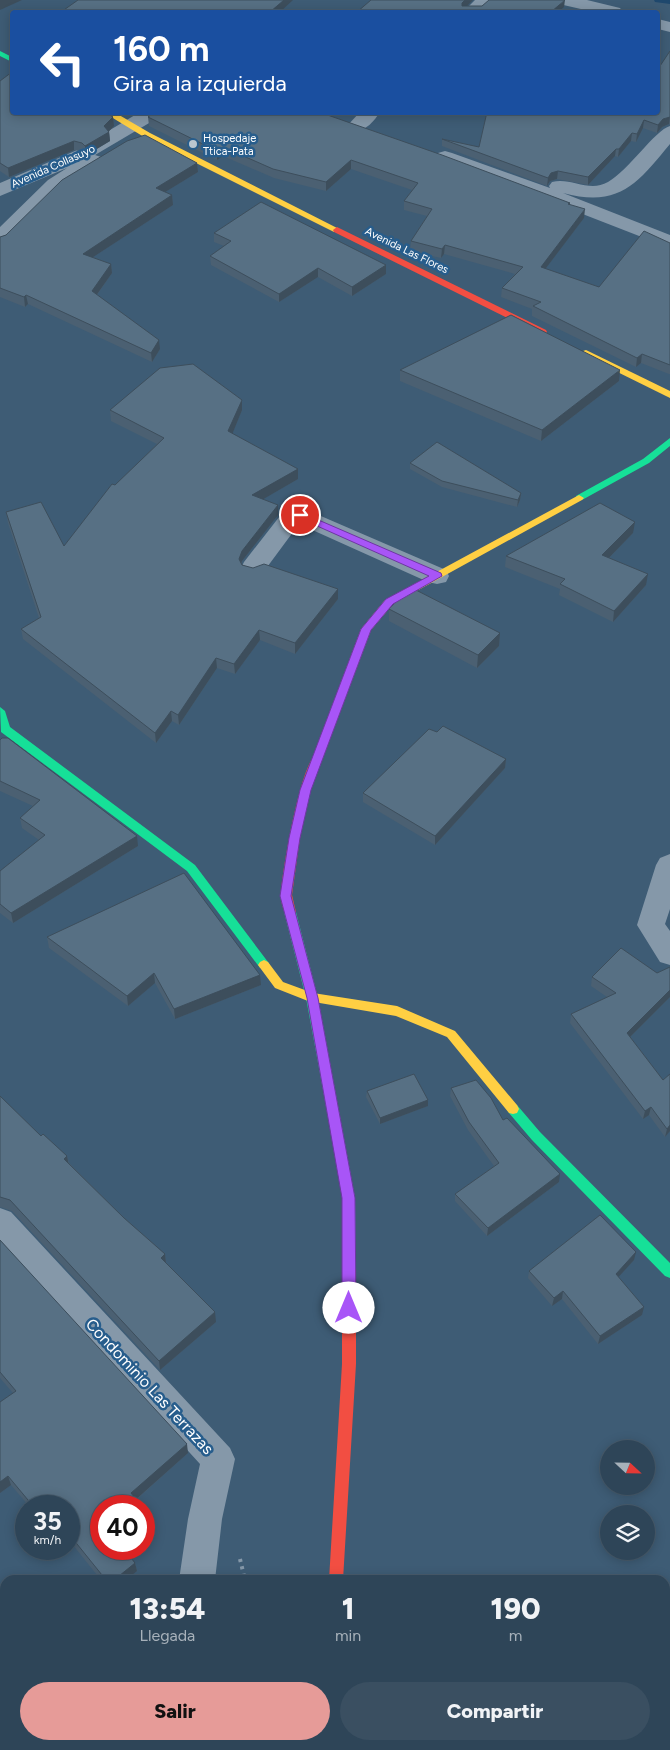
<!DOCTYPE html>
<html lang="es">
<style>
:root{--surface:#2e4558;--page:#3a4f61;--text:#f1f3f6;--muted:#a7b1ba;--line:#495d6e;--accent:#e69b98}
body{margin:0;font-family:Figtree,sans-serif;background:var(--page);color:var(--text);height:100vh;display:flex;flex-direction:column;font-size:19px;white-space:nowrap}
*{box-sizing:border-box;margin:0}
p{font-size:16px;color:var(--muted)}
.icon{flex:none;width:28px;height:28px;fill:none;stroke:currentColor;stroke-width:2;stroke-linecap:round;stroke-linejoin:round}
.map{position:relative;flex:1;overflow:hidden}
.details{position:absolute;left:0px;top:1575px;width:670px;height:175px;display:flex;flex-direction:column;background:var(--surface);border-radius:15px 15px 0 0;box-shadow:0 2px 12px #0003,0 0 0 1px var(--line)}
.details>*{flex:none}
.hud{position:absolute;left:10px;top:10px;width:650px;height:105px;border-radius:5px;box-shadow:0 2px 12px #0003,0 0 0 1px var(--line);background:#1a4fa0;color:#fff;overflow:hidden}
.needle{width:32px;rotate:112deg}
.tools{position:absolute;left:600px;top:1440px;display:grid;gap:10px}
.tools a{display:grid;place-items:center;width:55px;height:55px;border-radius:50%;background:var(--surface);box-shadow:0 2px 12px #0003,0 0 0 1px var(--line);font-size:25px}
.speed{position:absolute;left:15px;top:1495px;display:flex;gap:10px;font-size:25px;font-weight:700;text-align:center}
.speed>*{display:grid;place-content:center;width:65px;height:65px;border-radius:50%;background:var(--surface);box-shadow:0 2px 12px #0003,0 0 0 1px var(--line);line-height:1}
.speed small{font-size:12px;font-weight:400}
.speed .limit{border:8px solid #d22;background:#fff;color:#111}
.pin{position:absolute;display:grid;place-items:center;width:42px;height:42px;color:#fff;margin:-21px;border:2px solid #fff;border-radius:50%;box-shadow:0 1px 5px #0007}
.me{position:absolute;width:55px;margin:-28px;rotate:0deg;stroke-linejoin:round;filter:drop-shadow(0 0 4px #0008)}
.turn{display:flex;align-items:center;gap:18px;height:105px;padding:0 20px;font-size:22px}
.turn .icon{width:65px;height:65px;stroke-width:2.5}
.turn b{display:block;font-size:35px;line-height:42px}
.eta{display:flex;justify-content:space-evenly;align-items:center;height:85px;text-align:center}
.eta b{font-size:30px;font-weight:800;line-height:35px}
.button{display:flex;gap:10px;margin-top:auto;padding:10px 20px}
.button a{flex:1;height:58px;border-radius:30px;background:var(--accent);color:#111;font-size:20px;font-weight:800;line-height:58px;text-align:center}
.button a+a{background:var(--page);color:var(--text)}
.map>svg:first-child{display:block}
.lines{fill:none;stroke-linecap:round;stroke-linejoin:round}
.stream{fill:#1f486d;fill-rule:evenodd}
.path{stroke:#8598a9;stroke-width:4;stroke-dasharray:3 4.5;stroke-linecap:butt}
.street{fill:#8598a9;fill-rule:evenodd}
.fast{fill:#16e098;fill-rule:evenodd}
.slow{fill:#ffcf43;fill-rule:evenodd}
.jam{fill:#f24e42;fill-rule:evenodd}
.wall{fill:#4b6072}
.shaded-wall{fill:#3d4e5c}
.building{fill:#577084;stroke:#3d4e5c}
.route{fill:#a855f7;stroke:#6d37a1}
.poi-dot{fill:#bbc6cf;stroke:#275d8c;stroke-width:2}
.labels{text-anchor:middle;stroke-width:5;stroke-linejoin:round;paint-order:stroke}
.far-poi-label{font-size:11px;fill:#fff;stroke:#275d8c;text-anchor:start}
.far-street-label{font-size:11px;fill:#fff;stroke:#275d8c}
.near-street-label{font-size:16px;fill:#fff;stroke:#275d8c}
</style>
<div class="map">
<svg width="670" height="1750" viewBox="0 0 670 1750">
<rect width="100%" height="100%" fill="#3e5c75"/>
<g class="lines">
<!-- stream -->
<polygon class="stream" points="654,0 670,0 670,4 655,2"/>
<!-- path -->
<polyline class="path" points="240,1559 245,1580"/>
<!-- street -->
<g class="street">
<polygon points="475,0 494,0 482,12 463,12"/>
<polygon points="556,0 587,0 620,8 623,12 594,12 559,4"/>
<polygon points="658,19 670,22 670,32 658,29"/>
<polygon points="140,112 163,112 161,116 95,155 101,157 104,161 101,165 62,188 7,243 0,245 0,227 48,180 67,168 0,196 0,183 75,151"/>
<path d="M360,112H380C373,123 364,133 350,130L347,126Z"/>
<path d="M670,126V144C637,184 619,208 563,193L670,235V248L508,185L438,161L435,157L438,153L445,151L452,153L550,188L549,186L552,182C571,177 589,193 608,182C628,171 655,130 670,126Z"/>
<polygon points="300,507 446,570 449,576 446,582 437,584 428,582 299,524 262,574 253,576 244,574 241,568 244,562 283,512"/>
<polygon points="670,854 670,909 665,924 670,931 670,965 660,962 637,925 656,865 660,858"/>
<polygon points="0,1208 11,1212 230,1448 235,1459 222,1519 215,1580 179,1580 188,1519 200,1464 0,1244"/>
<polygon points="281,1745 319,1745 318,1750 280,1750"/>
</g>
<!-- fast -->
<g class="fast">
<polygon points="0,51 12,57 12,62 0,56"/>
<polygon points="670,438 670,446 649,463 582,500 576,500 576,496 643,459"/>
<polygon points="0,707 5,711 10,727 195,865 268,962 270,965 268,968 260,968 187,871 1,732"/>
<polygon points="290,907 294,909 296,912 318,998 355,1198 356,1270 354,1274 349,1276 344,1274 342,1270 343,1198 306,998 284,912 286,909"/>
<polygon points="513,1104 517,1105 540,1132 670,1263 670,1278 665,1276 532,1140 509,1113 507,1109 509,1105"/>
</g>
<!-- slow -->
<g class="slow">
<polygon points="103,112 114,112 150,133 341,230 340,232 334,232 144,137"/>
<polygon points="586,350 670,391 670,398 583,355 583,351"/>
<polygon points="579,495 584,498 582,500 393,604 371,630 323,757 322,760 314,760 313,757 361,629 385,600"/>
<polygon points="264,960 268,962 283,982 313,993 397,1006 455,1031 517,1105 519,1109 517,1113 513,1114 509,1113 447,1037 396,1016 308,1001 275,988 258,965 260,962"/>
</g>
<!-- jam -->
<g class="jam">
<polygon points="337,227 546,330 547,332 546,334 540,334 334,232 333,230"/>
<path d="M318,753L323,757L310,790L300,838L292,895L296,912L294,915H286C283,909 280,900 281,893C282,872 301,758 318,753Z"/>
<polygon points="349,1264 354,1266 356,1270 356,1364 343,1580 329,1580 342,1364 342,1270 344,1266"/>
</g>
</g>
<!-- wall -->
<g class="wall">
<polygon points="670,51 670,125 669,124 662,127 657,133 643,128 636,142 631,141 618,157 615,156 588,185 557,179 550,181 547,186 442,146 442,139 479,147 658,112"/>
<polygon points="0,81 113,117 114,126 109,131 110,141 85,156 83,152 74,150 9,177 0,171"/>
<polygon points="148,117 570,203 570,205 584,218 545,269 599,287 670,243 670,374 669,374 641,363 636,367 532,316 532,309 501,297 502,288 515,274 444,254 441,258 410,251 411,241 427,216 404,210 404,201 412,190 351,169 326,191 274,178 223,156 217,160 149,126"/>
<polygon points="197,163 198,172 165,192 172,195 173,205 93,257 111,264 112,273 97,295 160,349 152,362 28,304 25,307 0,297 0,237 6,235"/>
<polygon points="214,233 386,274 352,296 318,277 279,302 211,265 210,256 224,246 214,242"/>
<polygon points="400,370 619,381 541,441 400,381"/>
<polygon points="110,410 242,410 232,434 298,469 298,479 263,499 278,505 278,515 242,561 242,565 338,599 295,654 260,640 235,674 217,668 179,725 172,721 156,743 23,639 21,629 39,618 8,523 6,512 64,546 115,485 157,444 111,421"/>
<polygon points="410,463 521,493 520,500 517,507 442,487 410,469"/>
<polygon points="633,533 609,558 646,585 613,622 559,595 560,589 505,567 506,556"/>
<polygon points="389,609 500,633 499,646 477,668 389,621"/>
<polygon points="0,740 138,846 13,923 0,913 0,871 39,840 22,828 20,818 33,806 0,791"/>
<polygon points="506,759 505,768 435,845 363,802 363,793"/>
<polygon points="47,937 261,985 175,1019 155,983 128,1006 49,948"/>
<polygon points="670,967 670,997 630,1037 663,1080 670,1074 670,1131 665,1137 649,1115 643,1119 570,1023 571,1014 607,997 591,986 592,977 657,973"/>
<polygon points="451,1088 503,1120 559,1182 487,1236 455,1201 455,1194 494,1166 468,1130 450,1096"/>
<polygon points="367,1091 428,1106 380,1124 366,1097"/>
<polygon points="0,1096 41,1136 67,1156 69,1163 124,1218 165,1254 166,1263 216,1322 160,1370 12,1211 0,1207"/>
<polygon points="0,1240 188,1453 136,1500 101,1549 126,1549 125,1550 135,1563 137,1571 126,1580 101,1580 69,1540 69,1506 29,1506 11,1485 0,1493 13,1393 0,1378"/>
<polygon points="634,1260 618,1277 642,1315 598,1344 562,1299 552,1306 528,1278 529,1271"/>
</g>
<!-- shaded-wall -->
<g class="shaded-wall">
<polygon points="0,0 22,0 0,10"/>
<polygon points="284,0 293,0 280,12 270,12"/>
<polygon points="465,0 473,0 462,11 462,3"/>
<polygon points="565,0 564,7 558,12 551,12"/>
<polygon points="113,117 114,126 107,133 109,132 110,141 85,156 85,146"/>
<polygon points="670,117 669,124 662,127 657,133 658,125 663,119"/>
<polygon points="644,120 643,128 636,142 637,134"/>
<polygon points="632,133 631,141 618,157 619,149"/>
<polygon points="74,141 74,150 9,177 8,168"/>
<polygon points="223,147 223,156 217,160 217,151"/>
<polygon points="616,149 615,156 588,185 588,177"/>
<polygon points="351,160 351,169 326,191 326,182"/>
<polygon points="197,163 198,172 157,197 156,188"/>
<polygon points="558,171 557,179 550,181 547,186 548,178 551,173"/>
<polygon points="172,195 173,205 84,263 83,254"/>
<polygon points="585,209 584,218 540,276 541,267"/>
<polygon points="445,245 444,254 441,258 442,249"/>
<polygon points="111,264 112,273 93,300 92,291"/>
<polygon points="386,265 386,274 352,296 352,287"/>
<polygon points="318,268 318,277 279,302 279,294"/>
<polygon points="26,295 28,304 25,307 24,297"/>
<polygon points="159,340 160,349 152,362 151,353"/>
<polygon points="642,354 641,363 636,367 637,358"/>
<polygon points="620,370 619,381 541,441 542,430"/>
<polygon points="242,400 242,410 229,442 228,431"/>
<polygon points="298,469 298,479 253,505 252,495"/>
<polygon points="521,493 520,500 517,507 518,500"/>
<polygon points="278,505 278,515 242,561 239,569 239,559 242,551"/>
<polygon points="635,522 633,533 601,566 602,555"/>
<polygon points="648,574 646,585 613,622 614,611"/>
<polygon points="338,589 338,599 295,654 295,643"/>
<polygon points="259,630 260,640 235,674 234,664"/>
<polygon points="500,633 499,646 477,668 478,655"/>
<polygon points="216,658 217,668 179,725 178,715"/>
<polygon points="171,711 172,721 156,743 155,733"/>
<polygon points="506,759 505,768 435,845 435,836"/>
<polygon points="137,836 138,846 13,923 11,913"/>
<polygon points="154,973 155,983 128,1006 127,996"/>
<polygon points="260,975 261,985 175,1019 174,1009"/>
<polygon points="670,990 670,997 625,1042 627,1033"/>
<polygon points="428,1100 428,1106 380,1124 380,1118"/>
<polygon points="651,1107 649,1115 643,1119 645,1111"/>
<polygon points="670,1125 670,1131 665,1137 667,1129"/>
<polygon points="67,1156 69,1167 64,1159"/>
<polygon points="560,1174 559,1182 487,1236 488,1228"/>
<polygon points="636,1252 634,1260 614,1282 616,1274"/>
<polygon points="165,1254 166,1264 161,1258"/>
<polygon points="563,1291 562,1299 552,1306 554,1298"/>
<polygon points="644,1307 642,1315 598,1344 600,1336"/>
<polygon points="215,1312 216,1322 160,1370 159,1361"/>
<polygon points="187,1444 188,1453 133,1502 131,1493"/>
<polygon points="8,1476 11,1485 0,1493 0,1482"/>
<polygon points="151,1519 153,1528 144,1535 144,1525"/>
<polygon points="135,1563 137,1571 126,1580 114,1580"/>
</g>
<!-- building -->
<g class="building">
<polygon points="78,0 284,0 270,12 61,12"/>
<polygon points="371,0 465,0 462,3 462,6 482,6 489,0 565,0 551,12 357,12"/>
<polygon points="670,51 670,117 663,119 658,125 644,120 637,134 632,133 619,149 616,149 588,177 558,171 551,173 548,178 442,139 479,147 487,112 658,112 658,69"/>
<polygon points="12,72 12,112 105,112 113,117 104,126 109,132 85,146 82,143 74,141 8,168 0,163 0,81"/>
<polygon points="155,112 319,112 442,155 570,203 568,204 585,209 541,267 599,287 644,231 670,243 670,365 642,354 637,358 533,306 541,302 502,288 523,267 445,245 442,249 411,241 432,209 404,201 418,183 351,160 326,182 273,169 223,147 217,151 148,117"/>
<polygon points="145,135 197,163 156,188 172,195 83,254 111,264 92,291 159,340 151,353 26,295 24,297 0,288 0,237 6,235 62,180 127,141"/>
<polygon points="261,202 386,265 352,287 318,268 279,294 210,256 231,241 214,233"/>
<polygon points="511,315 620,370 542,430 400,370"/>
<polygon points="193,364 242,400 228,431 298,469 252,495 278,505 242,551 239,559 242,565 253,568 264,564 338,589 295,643 259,630 234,664 216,658 178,715 171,711 155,733 21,629 41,617 6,512 41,502 64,546 112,484 115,485 164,438 110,410 160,368"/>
<polygon points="437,442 521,493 518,500 442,481 410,463"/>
<polygon points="600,503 635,522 602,555 648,574 614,611 560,584 565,579 506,556"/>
<polygon points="414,589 500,633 478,655 389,609 400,597"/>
<polygon points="443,726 506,759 435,836 363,793 429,729 437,732"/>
<polygon points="2,738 8,738 137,836 11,913 0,904 0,871 45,835 20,818 40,800 0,781 0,740"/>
<polygon points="184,873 260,975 174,1009 154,973 127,996 47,937"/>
<polygon points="621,948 657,973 670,967 670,990 627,1033 663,1080 670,1074 670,1125 667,1129 651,1107 645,1111 571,1014 616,993 592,977"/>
<polygon points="414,1074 428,1100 380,1118 367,1091"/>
<polygon points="476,1080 491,1098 503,1120 507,1118 560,1174 488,1228 455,1194 499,1163 469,1122 451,1088"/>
<polygon points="0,1096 41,1136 43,1134 67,1156 64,1159 124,1218 165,1254 161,1258 215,1312 159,1361 10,1200 0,1197"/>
<polygon points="600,1215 636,1252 616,1274 644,1307 600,1336 563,1291 554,1298 529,1271"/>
<polygon points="0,1240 187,1444 131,1493 141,1506 101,1506 101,1549 124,1549 135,1563 114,1580 106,1580 69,1534 69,1506 33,1506 8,1476 0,1482 0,1402 16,1391 0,1372"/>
<polygon points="144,1510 151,1519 144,1525"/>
<polygon points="665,1641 670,1644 665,1652"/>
<rect x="371" y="1745" width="53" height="5"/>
</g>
<!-- route -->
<polygon class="route" points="300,512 441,573 442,576 393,604 371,630 311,790 300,838 291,896 318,998 355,1198 356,1308 354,1313 349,1314 344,1313 342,1308 342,1198 307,998 280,896 289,838 300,790 361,629 386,599 429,576 297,517 297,513"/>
<!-- markers -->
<circle class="poi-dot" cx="193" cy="144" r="5"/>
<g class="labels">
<!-- far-poi labels -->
<g class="far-poi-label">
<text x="203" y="142">Hospedaje<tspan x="203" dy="13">Ttica-Pata</tspan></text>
</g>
<!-- far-street labels -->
<g class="far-street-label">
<text transform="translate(53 166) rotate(-24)" y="4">Avenida Collasuyo</text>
<text transform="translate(407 250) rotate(26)" y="4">Avenida Las Flores</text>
</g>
<!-- near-street labels -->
<g class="near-street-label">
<text transform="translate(150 1386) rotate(47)" y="6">Condominio Las Terrazas</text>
</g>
</g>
</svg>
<div class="tools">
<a><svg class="needle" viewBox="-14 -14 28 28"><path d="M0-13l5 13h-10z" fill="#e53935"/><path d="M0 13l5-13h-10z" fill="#a7b1ba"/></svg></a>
<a><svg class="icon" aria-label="layers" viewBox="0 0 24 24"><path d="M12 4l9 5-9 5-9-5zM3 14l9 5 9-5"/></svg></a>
</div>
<div class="speed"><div>35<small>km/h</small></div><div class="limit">40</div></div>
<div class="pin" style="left:300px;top:515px;background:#d93025"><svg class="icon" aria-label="arrive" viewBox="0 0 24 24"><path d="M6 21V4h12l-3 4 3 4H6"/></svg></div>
<svg class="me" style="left:349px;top:1308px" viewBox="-20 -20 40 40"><circle r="19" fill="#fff"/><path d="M0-13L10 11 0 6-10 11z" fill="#a855f7"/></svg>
<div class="hud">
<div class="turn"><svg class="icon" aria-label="left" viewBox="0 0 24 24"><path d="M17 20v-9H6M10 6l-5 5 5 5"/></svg><div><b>160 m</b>Gira a la izquierda</div></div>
</div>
<section class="details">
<div class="eta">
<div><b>13:54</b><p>Llegada</p></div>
<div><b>1</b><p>min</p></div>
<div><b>190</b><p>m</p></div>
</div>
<div class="button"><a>Salir</a><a>Compartir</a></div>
</section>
</div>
